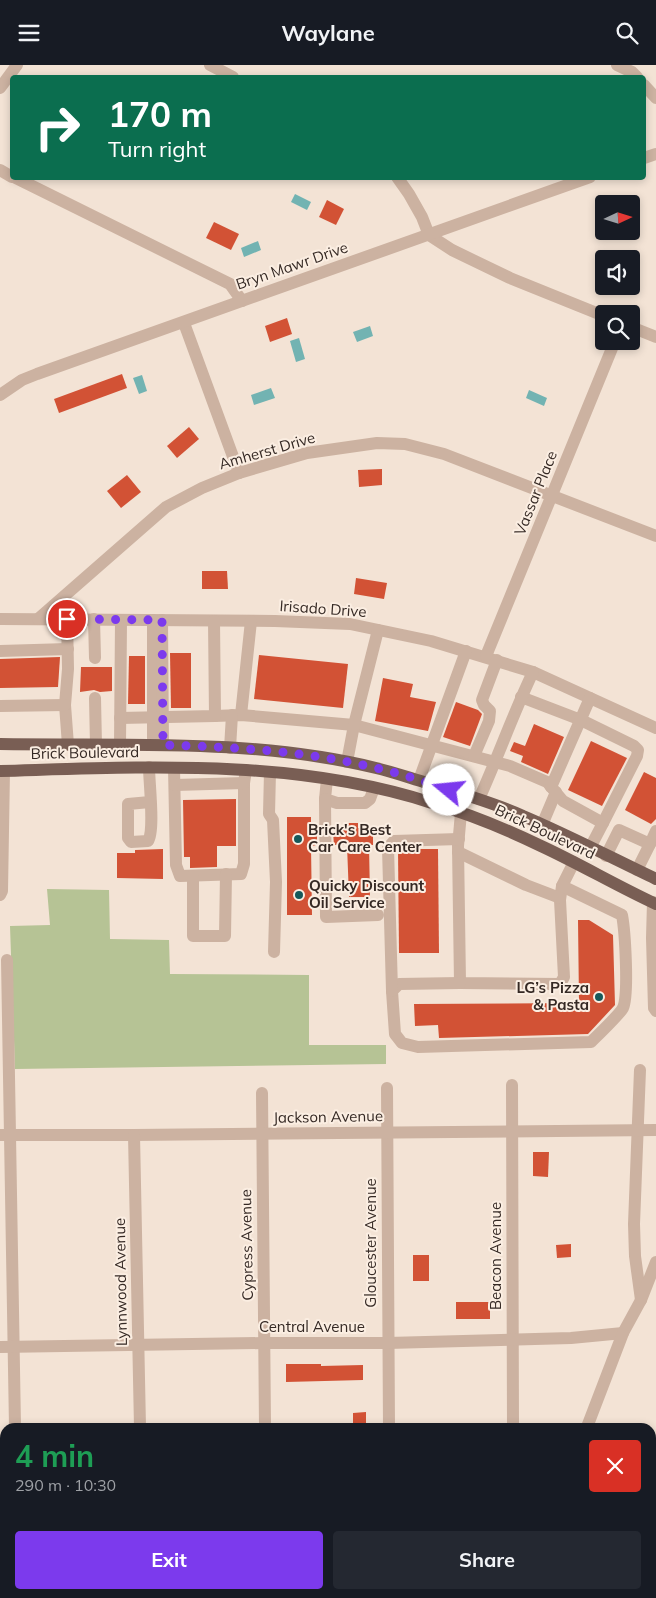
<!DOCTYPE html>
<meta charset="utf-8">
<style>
:root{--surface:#171b24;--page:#242831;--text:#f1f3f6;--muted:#9ea1a6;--accent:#7c3aed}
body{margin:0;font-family:Mulish,sans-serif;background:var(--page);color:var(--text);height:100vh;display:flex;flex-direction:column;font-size:19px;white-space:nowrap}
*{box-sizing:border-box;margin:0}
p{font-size:16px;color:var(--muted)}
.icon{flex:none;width:28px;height:28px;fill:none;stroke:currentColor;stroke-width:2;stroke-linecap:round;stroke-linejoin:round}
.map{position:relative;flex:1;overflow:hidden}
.sheet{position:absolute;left:0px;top:1358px;width:656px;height:176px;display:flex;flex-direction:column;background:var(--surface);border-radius:15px 15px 0 0;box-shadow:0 2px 8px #0003}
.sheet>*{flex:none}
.banner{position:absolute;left:10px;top:10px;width:636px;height:105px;border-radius:5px;box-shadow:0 2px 8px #0003;background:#0b6e4f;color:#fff;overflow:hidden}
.needle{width:32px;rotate:86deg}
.buttons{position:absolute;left:595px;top:130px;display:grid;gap:10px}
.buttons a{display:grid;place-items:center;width:45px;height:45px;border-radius:5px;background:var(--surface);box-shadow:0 2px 8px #0003;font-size:25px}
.pin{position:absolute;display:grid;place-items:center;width:42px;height:42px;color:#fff;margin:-21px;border:2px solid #fff;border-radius:50%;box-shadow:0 1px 5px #0007}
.me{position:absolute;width:55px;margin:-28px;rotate:287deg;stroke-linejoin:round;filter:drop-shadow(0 0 4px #0008)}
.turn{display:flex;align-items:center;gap:18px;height:105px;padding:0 15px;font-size:22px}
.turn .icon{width:65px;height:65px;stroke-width:2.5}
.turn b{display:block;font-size:35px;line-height:42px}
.round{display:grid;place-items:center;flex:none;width:52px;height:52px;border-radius:5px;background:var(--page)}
.head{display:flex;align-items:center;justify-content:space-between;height:85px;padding:0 15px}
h1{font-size:30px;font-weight:700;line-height:38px;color:#1e9e55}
.action{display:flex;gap:10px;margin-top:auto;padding:10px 15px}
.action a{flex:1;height:58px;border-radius:5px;background:var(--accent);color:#fff;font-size:20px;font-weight:700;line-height:58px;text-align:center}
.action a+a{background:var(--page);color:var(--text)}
header{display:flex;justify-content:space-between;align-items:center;height:65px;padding:0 15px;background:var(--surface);font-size:22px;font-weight:700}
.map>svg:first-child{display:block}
.green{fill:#b6c395}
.water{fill:#72b3b2}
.building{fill:#d25235}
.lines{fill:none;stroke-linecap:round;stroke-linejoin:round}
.minor{stroke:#ccb2a1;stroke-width:12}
.major{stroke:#795e54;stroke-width:12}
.route{stroke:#7c3aed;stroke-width:9;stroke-dasharray:0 16.2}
.poi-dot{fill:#16595a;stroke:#fbeee2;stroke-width:2}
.labels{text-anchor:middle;stroke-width:4;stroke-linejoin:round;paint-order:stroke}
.street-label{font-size:15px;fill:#352924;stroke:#fbeee2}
.poi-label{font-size:15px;font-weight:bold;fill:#352924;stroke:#fbeee2;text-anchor:start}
</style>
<header><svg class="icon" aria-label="menu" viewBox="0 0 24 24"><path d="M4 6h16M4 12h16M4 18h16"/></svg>Waylane<svg class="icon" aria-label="search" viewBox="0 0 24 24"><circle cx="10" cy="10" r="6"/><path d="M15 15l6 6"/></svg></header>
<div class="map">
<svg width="656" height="1533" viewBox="0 0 656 1533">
<rect width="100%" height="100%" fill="#f3e3d5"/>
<!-- green -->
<polygon class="green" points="47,824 109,825 110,874 169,875 170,909 309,910 309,980 386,980 386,999 15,1004 10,861 50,860"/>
<!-- water -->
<g class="water">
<polygon points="295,129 311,137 307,145 291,137"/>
<polygon points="258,176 261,185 244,192 241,183"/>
<polygon points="370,261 373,271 357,277 353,267"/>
<polygon points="299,273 305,294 296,297 290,276"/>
<polygon points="142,310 147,326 139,329 133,313"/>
<polygon points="271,323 275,333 254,340 251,330"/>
<polygon points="529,325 547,333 544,341 526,333"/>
</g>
<!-- building -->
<g class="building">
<polygon points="327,135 344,144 336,160 319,152"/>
<polygon points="214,157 239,169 231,185 206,173"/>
<polygon points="287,253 292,269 270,277 265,261"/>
<polygon points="122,309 127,323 59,348 54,334"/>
<polygon points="189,362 199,374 177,393 167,381"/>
<polygon points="382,404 382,420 359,422 358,405"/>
<polygon points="127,410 141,427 121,443 107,426"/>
<polygon points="202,506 227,506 228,524 202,524"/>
<polygon points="356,513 387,518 384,534 354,529"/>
<polygon points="170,588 191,588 191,643 171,643"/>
<polygon points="259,590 348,599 343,643 254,634"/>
<polygon points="129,591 145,591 145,639 128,639"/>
<polygon points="60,592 58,622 0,623 0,594"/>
<polygon points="81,602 112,602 112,626 100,627 94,625 80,627"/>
<polygon points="383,613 413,619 410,632 436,637 428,666 375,656"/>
<polygon points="456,637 478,645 482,649 470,681 443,672"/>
<polygon points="534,659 564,672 548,709 521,697 523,691 510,686 514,677 525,681"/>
<polygon points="591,676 627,693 602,741 568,725"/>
<polygon points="644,707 656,713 656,754 651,759 625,745"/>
<polygon points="236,734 236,781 217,781 217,802 190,803 190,792 184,792 183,735"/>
<polygon points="287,752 311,752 311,767 317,767 317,780 311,781 312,850 287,850"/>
<polygon points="347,758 358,758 358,763 373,762 373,780 369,780 370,832 349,832 347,780 334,780 333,767 338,767 338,763 347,762"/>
<polygon points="163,784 163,814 117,813 117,788 135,788 135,785"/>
<polygon points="398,784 438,784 439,888 399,888"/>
<polygon points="578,855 589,855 613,870 615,940 588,969 439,973 438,960 415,961 414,939 579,938"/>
<polygon points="533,1087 549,1087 548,1112 533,1111"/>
<polygon points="571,1179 571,1192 557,1193 556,1180"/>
<rect x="413" y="1190" width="16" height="26"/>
<rect x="456" y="1237" width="34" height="17"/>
<polygon points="286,1299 321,1299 321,1301 363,1300 363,1315 286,1317"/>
<polygon points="366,1347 366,1362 353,1362 353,1348"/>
</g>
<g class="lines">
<!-- minor -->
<g class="minor">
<polyline points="210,0 233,12"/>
<polyline points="617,0 632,7 637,12"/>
<polyline points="644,20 656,33"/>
<polyline points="0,23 17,0"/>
<polyline points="644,93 656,89"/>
<polyline points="0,105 12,112"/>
<polyline points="14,112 230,219 242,236"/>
<polyline points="397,112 409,129 422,152 429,170 452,185 510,213 604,251"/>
<polyline points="184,258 239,408"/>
<polyline points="631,262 656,272"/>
<polyline points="0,330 22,315 37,309 590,112"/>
<polyline points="0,554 275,556 350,559 431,576 533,607 656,663"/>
<polyline points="38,554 166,442 202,423 239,408 307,388 377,378 405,379 444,389 656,471"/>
<polyline points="67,554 68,604 65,640 68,680"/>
<polyline points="94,554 95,593"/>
<polyline points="153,555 153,680"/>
<polyline points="162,555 163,680"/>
<polyline points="0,586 68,584"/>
<polyline points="486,591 615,276"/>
<polyline points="521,632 581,655 634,681 638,685 637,691 603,758"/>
<polyline points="95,633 96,680"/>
<polyline points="0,641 65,640"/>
<polyline points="241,650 251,556"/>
<polyline points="215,651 241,650 354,660 510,701 547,717 563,736 603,758 590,783"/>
<polyline points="120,653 215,651 214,556"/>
<polyline points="120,680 121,555"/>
<polyline points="230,683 232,650"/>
<polyline points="474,691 489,656 490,646 484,640 482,635 497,595"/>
<polyline points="347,697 354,660 378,565"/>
<path d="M149,702C149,717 155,766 148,776L131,777L128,773V739L150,737"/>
<polyline points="174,703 176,800 180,811 241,809 244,799 244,718 246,705"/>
<polyline points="270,707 269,749 273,755 276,817 274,887"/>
<polyline points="327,714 325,734 337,738 365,738 370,734 374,723"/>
<polyline points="419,715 466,586"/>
<polyline points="175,720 244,718"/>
<polyline points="551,722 590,633"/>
<polyline points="325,734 326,852 378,850"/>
<path d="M479,734C498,692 513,649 533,607"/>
<polyline points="461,748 458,781 460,918 560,919 564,912 560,835 562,821 574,797"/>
<polyline points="542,760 556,727"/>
<polyline points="650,779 656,766"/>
<polyline points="458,787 526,820 560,833"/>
<polyline points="606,791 619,765 650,779 637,805"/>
<polyline points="193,811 193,871 225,871 226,809"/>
<polyline points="0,830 2,826 4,706"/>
<polyline points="653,837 652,873 654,943 656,946"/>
<polyline points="7,895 15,1362"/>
<path d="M460,918L399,919L392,926L395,969L402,978L418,982L591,977C597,971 620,949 623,943C629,929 625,866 622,850L562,821"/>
<polyline points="392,926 388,783 394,776 459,774"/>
<polyline points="640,1005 634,1159 635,1191 641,1235"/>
<polyline points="512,1020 513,1362"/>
<polyline points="387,1023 389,1362"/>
<polyline points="262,1028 265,1362"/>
<polyline points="0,1070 134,1070 656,1065"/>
<polyline points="134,1070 140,1362"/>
<polyline points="0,1282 264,1278 388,1278 571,1273 623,1268"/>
<polyline points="587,1362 623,1268 641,1235 656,1197"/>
<polyline points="651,1524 656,1524"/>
<polyline points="17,1529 17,1533"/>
<polyline points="142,1529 142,1533"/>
<polyline points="267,1529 267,1533"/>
<polyline points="392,1529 392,1533"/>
<polyline points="513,1533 513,1529"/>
</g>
<!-- major -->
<g class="major">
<path d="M0,679C125,681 253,673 376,703C393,707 410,713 427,718C459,728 492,737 523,751C568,770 612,793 656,814"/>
<path d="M0,706C144,702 293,693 432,738C469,749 506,764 541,781C580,799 617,821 656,839"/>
</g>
</g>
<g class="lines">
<!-- route -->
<path class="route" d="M67,554L162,555L163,680C235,682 306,686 376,703C400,708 425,717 449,725"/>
</g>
<!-- markers -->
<g class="poi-dot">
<circle cx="298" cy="774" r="5"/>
<circle cx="299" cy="830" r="5"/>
<circle cx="599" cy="932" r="5"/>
</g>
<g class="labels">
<!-- street labels -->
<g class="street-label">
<text transform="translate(292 201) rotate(-19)" y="5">Bryn Mawr Drive</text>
<text transform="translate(267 386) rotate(-16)" y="5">Amherst Drive</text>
<text transform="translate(536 428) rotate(-68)" y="5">Vassar Place</text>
<text transform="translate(323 544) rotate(4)" y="5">Irisado Drive</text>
<text transform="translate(85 688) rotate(-1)" y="5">Brick Boulevard</text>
<text transform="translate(545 767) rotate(25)" y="5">Brick Boulevard</text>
<text transform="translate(328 1052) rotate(-1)" y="5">Jackson Avenue</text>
<text transform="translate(371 1178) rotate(-90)" y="5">Gloucester Avenue</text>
<text transform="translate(247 1180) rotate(-91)" y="5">Cypress Avenue</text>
<text transform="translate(496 1191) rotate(-90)" y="5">Beacon Avenue</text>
<text transform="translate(121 1217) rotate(-91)" y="5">Lynnwood Avenue</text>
<text x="312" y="1267">Central Avenue</text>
</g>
<!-- poi labels -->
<g class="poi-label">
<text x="308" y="770">Brick's Best<tspan x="308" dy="17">Car Care Center</tspan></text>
<text x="309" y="826">Quicky Discount<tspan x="309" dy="17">Oil Service</tspan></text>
<text x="589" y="928" text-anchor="end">LG’s Pizza<tspan x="589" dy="17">&amp; Pasta</tspan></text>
</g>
</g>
</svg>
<div class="buttons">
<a><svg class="needle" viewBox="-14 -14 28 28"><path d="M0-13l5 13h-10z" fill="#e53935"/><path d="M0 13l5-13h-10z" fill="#9ea1a6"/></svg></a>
<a><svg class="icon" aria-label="sound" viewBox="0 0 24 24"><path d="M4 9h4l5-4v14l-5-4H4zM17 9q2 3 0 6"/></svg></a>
<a><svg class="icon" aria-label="search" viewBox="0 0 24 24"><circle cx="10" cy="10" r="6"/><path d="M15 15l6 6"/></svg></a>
</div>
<div class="pin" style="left:67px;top:554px;background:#d93025"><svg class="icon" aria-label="arrive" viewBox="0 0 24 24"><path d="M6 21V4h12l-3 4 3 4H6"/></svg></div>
<svg class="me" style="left:449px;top:725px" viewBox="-20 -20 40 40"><circle r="19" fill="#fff"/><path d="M0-13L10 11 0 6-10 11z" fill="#7c3aed"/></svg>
<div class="banner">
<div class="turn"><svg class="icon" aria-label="right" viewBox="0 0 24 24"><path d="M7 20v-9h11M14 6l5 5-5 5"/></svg><div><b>170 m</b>Turn right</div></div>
</div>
<section class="sheet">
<div class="head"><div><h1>4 min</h1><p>290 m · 10:30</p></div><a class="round" style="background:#d93025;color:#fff"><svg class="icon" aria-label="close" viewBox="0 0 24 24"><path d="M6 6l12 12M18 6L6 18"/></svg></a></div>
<div class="action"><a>Exit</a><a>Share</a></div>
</section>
</div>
